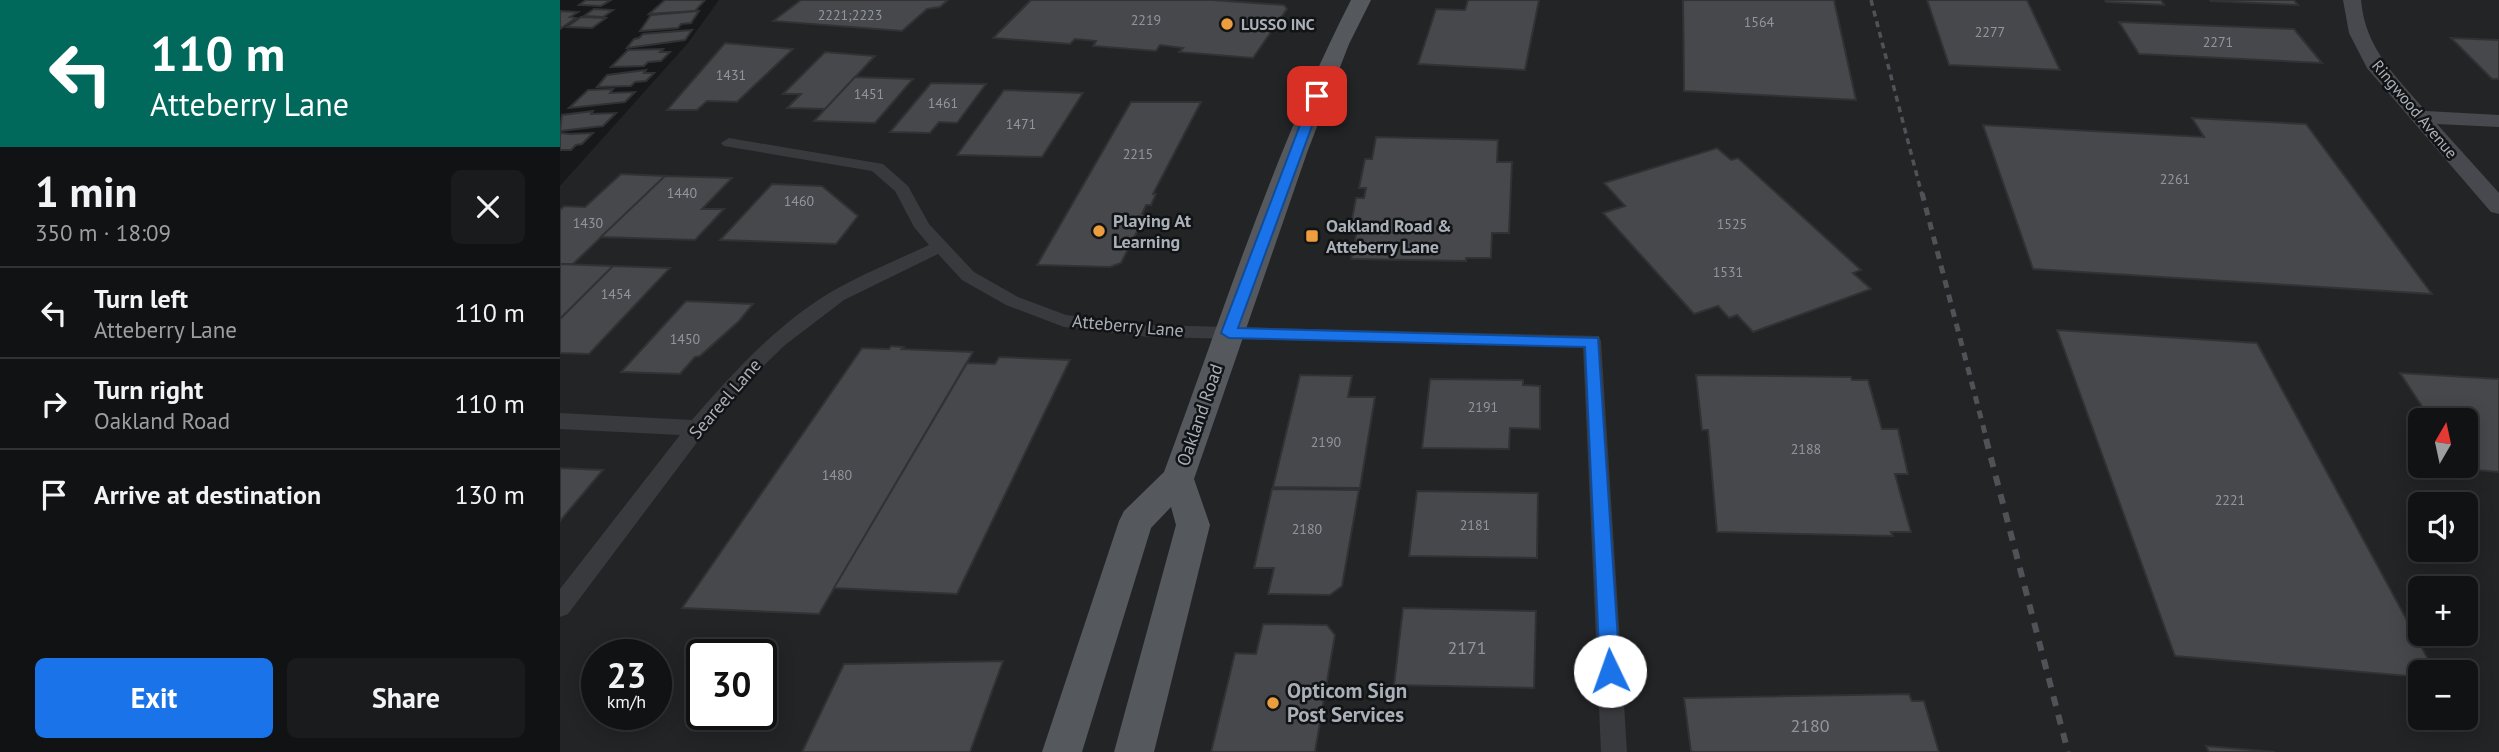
<!DOCTYPE html>
<meta charset="utf-8">
<style>
:root{--surface:#111213;--page:#1a1b1c;--text:#f1f3f6;--muted:#9c9ea0;--line:#303233;--accent:#1a73e8}
body{margin:0;font-family:"PT Sans",sans-serif;background:var(--page);color:var(--text);height:100vh;display:flex;flex-direction:column;font-size:26px;white-space:nowrap}
*{box-sizing:border-box;margin:0}
p{font-size:23px;color:var(--muted)}
.icon{flex:none;width:38px;height:38px;fill:none;stroke:currentColor;stroke-width:2;stroke-linecap:round;stroke-linejoin:round}
.map{position:relative;flex:1;overflow:hidden}
.drawer{display:flex;flex-direction:column;background:var(--surface);width:560px}
.drawer>*{flex:none}
.hud{background:#00695c;color:#fff;overflow:hidden}
.needle{width:46px;rotate:9deg}
.fabs{position:absolute;left:1848px;top:408px;display:grid;gap:14px}
.fabs a{display:grid;place-items:center;width:70px;height:70px;border-radius:10px;background:var(--surface);box-shadow:0 4px 18px #0003,0 0 0 2px var(--line);font-size:35px}
.speed{position:absolute;left:21px;top:639px;display:flex;gap:14px;font-size:35px;font-weight:700;text-align:center}
.speed>*{display:grid;place-content:center;width:91px;height:91px;border-radius:50%;background:var(--surface);box-shadow:0 4px 18px #0003,0 0 0 2px var(--line);line-height:1}
.speed small{font-size:18px;font-weight:400}
.speed .limit{border:4px solid #111;border-radius:10px;background:#fff;color:#111}
.pin{position:absolute;display:grid;place-items:center;width:60px;height:60px;color:#fff;margin:-30px;border-radius:14px;box-shadow:0 4px 10px #0006}
.me{position:absolute;width:77px;margin:-38px;rotate:357deg;stroke-linejoin:round;filter:drop-shadow(0 0 5px #0008)}
.turn{display:flex;align-items:center;gap:24px;height:147px;padding:0 35px;font-size:32px}
.turn .icon{width:91px;height:91px;stroke-width:2.5}
.turn b{display:block;font-size:49px;line-height:60px}
.round{display:grid;place-items:center;flex:none;width:74px;height:74px;border-radius:10px;background:var(--page)}
.summary{display:flex;align-items:center;justify-content:space-between;height:119px;padding:0 35px}
h1{font-size:42px;font-weight:700;line-height:52px}
.button{display:flex;gap:14px;margin-top:auto;padding:14px 35px}
.button a{flex:1;height:80px;border-radius:10px;background:var(--accent);color:#fff;font-size:28px;font-weight:700;line-height:80px;text-align:center}
.button a+a{background:var(--page);color:var(--text)}
ul{padding:0;list-style:none}
li{display:flex;align-items:center;gap:21px;height:91px;padding:0 35px;border-top:2px solid var(--line)}
li div{flex:1}
li b{display:block;font-size:26px}
li em{font-style:normal}
main{display:flex;flex:1;min-height:0}
.map>svg:first-child{display:block}
.built{fill:#232426;fill-rule:evenodd}
.building{fill:#47484c;stroke:#323235;stroke-width:2}
.lines{fill:none;stroke-linecap:round;stroke-linejoin:round}
.street{fill:#393a3e;fill-rule:evenodd}
.secondary{fill:#47494e;fill-rule:evenodd}
.primary{fill:#55585d;fill-rule:evenodd}
.rail-far2{stroke:#505257;stroke-width:3.5;stroke-dasharray:6 5;stroke-linecap:butt}
.rail-far1{stroke:#505257;stroke-width:5;stroke-dasharray:8 7;stroke-linecap:butt}
.rail{stroke:#505257;stroke-width:6;stroke-dasharray:10 9;stroke-linecap:butt}
.route{fill:#1a73e8;stroke:#114b97;stroke-width:2}
.poi-dot{fill:#ec9d3d;stroke:#121314;stroke-width:2.5}
.labels{text-anchor:middle;stroke-width:5;stroke-linejoin:round;paint-order:stroke}
.number-label{font-size:14px;fill:#91969e}
.far-poi-label{font-size:16px;font-weight:bold;fill:#aab0b9;stroke:#121314;text-anchor:start}
.far-street-label{font-size:16px;fill:#aab0b9;stroke:#121314}
.poi-label{font-size:18px;font-weight:bold;fill:#aab0b9;stroke:#121314;text-anchor:start}
.street-label{font-size:18px;fill:#aab0b9;stroke:#121314}
.near-number-label{font-size:18px;fill:#91969e}
.near-poi-label{font-size:21px;font-weight:bold;fill:#aab0b9;stroke:#121314;text-anchor:start}
</style>
<main>
<section class="drawer">
<div class="hud">
<div class="turn"><svg class="icon" aria-label="left" viewBox="0 0 24 24"><path d="M17 20v-9H6M10 6l-5 5 5 5"/></svg><div><b>110 m</b>Atteberry Lane</div></div>
</div>
<div class="summary"><div><h1>1 min</h1><p>350 m · 18:09</p></div><a class="round"><svg class="icon" aria-label="close" viewBox="0 0 24 24"><path d="M6 6l12 12M18 6L6 18"/></svg></a></div>
<ul>
<li><svg class="icon" aria-label="left" viewBox="0 0 24 24"><path d="M17 20v-9H6M10 6l-5 5 5 5"/></svg><div><b>Turn left</b><p>Atteberry Lane</p></div><em>110 m</em></li>
<li><svg class="icon" aria-label="right" viewBox="0 0 24 24"><path d="M7 20v-9h11M14 6l5 5-5 5"/></svg><div><b>Turn right</b><p>Oakland Road</p></div><em>110 m</em></li>
<li><svg class="icon" aria-label="arrive" viewBox="0 0 24 24"><path d="M6 21V4h12l-3 4 3 4H6"/></svg><div><b>Arrive at destination</b></div><em>130 m</em></li>
</ul>
<div class="button"><a>Exit</a><a>Share</a></div>
</section>
<div class="map">
<svg width="1939" height="752" viewBox="0 0 1939 752">
<rect width="100%" height="100%" fill="#171819"/>
<!-- built -->
<path class="built" d="M159,0H1939V752H0V186L128,43ZM1860,420H1906V466H1860ZM1860,504H1906V550H1860ZM1860,588H1906V634H1860ZM37,654H96V714H37ZM142,654H201V714H142ZM1860,672H1906V718H1860Z"/>
<!-- building -->
<g class="building">
<polygon points="26,0 51,0 41,6 19,5"/>
<polygon points="105,0 145,0 135,11 89,14"/>
<polygon points="241,0 388,0 380,7 367,9 342,31 213,21"/>
<polygon points="471,0 652,0 724,5 727,9 693,58 619,52 623,48 600,45 596,51 533,46 536,41 515,39 510,44 433,38"/>
<polygon points="908,0 979,0 965,70 858,64 876,9 905,10"/>
<polygon points="1123,0 1274,0 1296,100 1124,91"/>
<polygon points="1367,0 1467,0 1500,70 1389,65"/>
<polygon points="1545,0 1601,0 1604,5 1546,2"/>
<polygon points="1650,0 1734,0 1738,5 1651,1"/>
<polygon points="34,9 53,10 43,17 24,16"/>
<polygon points="0,11 18,12 10,17 16,18 0,29"/>
<polygon points="139,11 131,23 121,24 118,28 80,31 91,15"/>
<polygon points="21,17 46,18 32,28 7,27"/>
<polygon points="1559,22 1734,29 1762,63 1579,54"/>
<polygon points="132,30 125,40 67,48 74,39 79,38 83,34"/>
<polygon points="1891,38 1939,40 1939,79 1932,79"/>
<polygon points="165,43 233,49 177,102 147,101 137,110 107,110"/>
<polygon points="103,49 100,52 110,52 101,61 88,62 84,66 51,67 68,50"/>
<polygon points="265,52 315,56 265,109 227,108 241,94 223,94"/>
<polygon points="86,70 84,73 94,73 86,81 75,82 71,86 37,87 47,75"/>
<polygon points="295,77 353,79 315,123 254,121"/>
<polygon points="371,83 426,84 397,123 379,122 370,133 330,132"/>
<polygon points="53,89 50,93 75,92 65,102 9,108 28,90"/>
<polygon points="444,90 523,93 482,157 397,155"/>
<polygon points="571,102 641,102 593,194 596,194 591,205 586,205 582,214 585,216 561,263 550,267 477,265"/>
<polygon points="33,111 31,114 56,113 43,126 0,131 2,115"/>
<polygon points="1632,118 1746,124 1872,294 1473,269 1423,125 1644,137"/>
<polygon points="0,133 10,134 33,133 22,144 16,145 11,150 0,150"/>
<polygon points="816,137 938,140 937,162 952,162 949,233 932,233 931,258 906,258 906,261 791,259 797,230 790,230 796,198 804,198 806,188 799,188 805,159 812,159"/>
<polygon points="1157,148 1171,160 1178,158 1301,270 1293,273 1311,289 1193,332 1177,315 1169,318 1158,306 1134,314 1043,213 1065,206 1044,183"/>
<polygon points="61,174 105,176 13,264 0,264 0,210 4,206 25,207"/>
<polygon points="105,176 172,178 142,209 164,209 135,240 41,237"/>
<polygon points="212,184 262,186 298,216 276,244 160,240"/>
<polygon points="0,264 53,266 0,319"/>
<polygon points="53,266 110,268 29,354 0,353 0,319"/>
<polygon points="126,301 193,304 179,321 140,356 135,357 120,374 61,372"/>
<polygon points="1497,330 1697,343 1875,672 1860,672 1860,677 1615,656"/>
<polygon points="331,346 344,347 342,349 413,352 259,614 122,608 302,348 329,349"/>
<polygon points="439,357 510,360 397,594 274,588 407,363 435,364"/>
<polygon points="1840,373 1939,379 1939,472 1904,469 1901,466 1906,466 1906,420 1871,420"/>
<polygon points="740,375 792,376 788,397 815,397 800,488 713,487"/>
<polygon points="1136,375 1291,377 1292,380 1308,380 1322,429 1338,429 1348,474 1335,474 1351,532 1331,532 1333,536 1157,532 1148,430 1142,430"/>
<polygon points="870,379 963,380 963,385 980,386 980,429 950,428 949,449 862,448"/>
<polygon points="0,468 43,470 0,521"/>
<polygon points="712,489 799,490 782,586 770,595 708,594 714,568 694,568"/>
<polygon points="857,491 978,493 977,558 849,556"/>
<polygon points="843,608 976,611 974,688 834,685"/>
<polygon points="703,624 767,625 775,635 755,752 651,752 675,653 696,654"/>
<polygon points="443,661 410,752 242,752 284,664"/>
<polygon points="1349,694 1352,701 1364,701 1379,752 1131,752 1124,698"/>
<polygon points="1646,746 1715,752 1649,752"/>
</g>
<g class="lines">
<!-- street -->
<path class="street" d="M169,138L323,164L348,186L369,224L414,272L458,297L506,315L588,325L1039,336L1041,341L1067,752H1041L1023,347L588,337L504,327L446,305L402,280L378,254L284,300L225,345L197,372L144,433L8,614L0,617V589L120,435L0,429V413L132,420C174,372 216,325 271,292C302,274 337,260 369,245L354,227L335,191L312,171L164,146L161,143Z"/>
<!-- secondary -->
<path class="secondary" d="M1783,0H1801C1805,48 1836,77 1866,111L1939,115V127L1877,124L1939,193V214L1931,212L1807,68L1789,33Z"/>
<!-- primary -->
<path class="primary" d="M791,0H811L789,44L748,150L634,479L650,525L594,752H554L616,525L611,507L591,528L522,752H482L559,521L564,511L604,472C662,316 715,148 791,0Z"/>
<!-- rail-far2 -->
<polyline class="rail-far2" points="1311,0 1362,195"/>
<!-- rail-far1 -->
<polyline class="rail-far1" points="1362,193 1427,441"/>
<!-- rail -->
<polyline class="rail" points="1426,439 1508,752"/>
</g>
<!-- route -->
<polygon class="route" points="757,93 763,96 678,328 1038,338 1060,671 1057,678 1050,681 1043,678 1040,671 1025,347 669,338 661,333 751,96"/>
<!-- markers -->
<g class="poi-dot">
<circle cx="667" cy="24" r="7"/>
<circle cx="539" cy="231" r="7"/>
<rect x="745" y="229" width="14" height="14" rx="3.5"/>
<circle cx="713" cy="703" r="7"/>
</g>
<g class="labels">
<!-- number labels -->
<g class="number-label">
<text x="290" y="20">2221;2223</text>
<text x="586" y="25">2219</text>
<text x="1199" y="27">1564</text>
<text x="1430" y="37">2277</text>
<text x="1658" y="47">2271</text>
<text x="171" y="80">1431</text>
<text x="309" y="99">1451</text>
<text x="383" y="108">1461</text>
<text x="461" y="129">1471</text>
<text x="578" y="159">2215</text>
<text x="1615" y="184">2261</text>
<text x="122" y="198">1440</text>
<text x="239" y="206">1460</text>
<text x="28" y="228">1430</text>
<text x="1172" y="229">1525</text>
<text x="1168" y="277">1531</text>
<text x="56" y="299">1454</text>
<text x="125" y="344">1450</text>
<text x="923" y="412">2191</text>
<text x="766" y="447">2190</text>
<text x="1246" y="454">2188</text>
<text x="277" y="480">1480</text>
<text x="1670" y="505">2221</text>
<text x="915" y="530">2181</text>
<text x="747" y="534">2180</text>
</g>
<!-- far-poi labels -->
<g class="far-poi-label">
<text x="681" y="30">LUSSO INC</text>
</g>
<!-- far-street labels -->
<g class="far-street-label">
<text transform="translate(1855 109) rotate(50)" y="6">Ringwood Avenue</text>
</g>
<!-- poi labels -->
<g class="poi-label">
<text x="553" y="227">Playing At<tspan x="553" dy="21">Learning</tspan></text>
<text x="766" y="232">Oakland Road &amp;<tspan x="766" dy="21">Atteberry Lane</tspan></text>
</g>
<!-- street labels -->
<g class="street-label">
<text transform="translate(568 326) rotate(5)" y="6">Atteberry Lane</text>
<text transform="translate(165 399) rotate(-49)" y="6">Seareel Lane</text>
<text transform="translate(640 415) rotate(-71)" y="6">Oakland Road</text>
</g>
<!-- near-number labels -->
<g class="near-number-label">
<text x="907" y="654">2171</text>
<text x="1250" y="732">2180</text>
</g>
<!-- near-poi labels -->
<g class="near-poi-label">
<text x="727" y="698">Opticom Sign<tspan x="727" dy="24">Post Services</tspan></text>
</g>
</g>
</svg>
<div class="fabs">
<a><svg class="needle" viewBox="-14 -14 28 28"><path d="M0-13l5 13h-10z" fill="#e53935"/><path d="M0 13l5-13h-10z" fill="#9c9ea0"/></svg></a>
<a><svg class="icon" aria-label="sound" viewBox="0 0 24 24"><path d="M4 9h4l5-4v14l-5-4H4zM17 9q2 3 0 6"/></svg></a>
<a>+</a>
<a>−</a>
</div>
<div class="speed"><div>23<small>km/h</small></div><div class="limit">30</div></div>
<div class="pin" style="left:757px;top:96px;background:#d93025"><svg class="icon" aria-label="arrive" viewBox="0 0 24 24"><path d="M6 21V4h12l-3 4 3 4H6"/></svg></div>
<svg class="me" style="left:1050px;top:671px" viewBox="-20 -20 40 40"><circle r="19" fill="#fff"/><path d="M0-13L10 11 0 6-10 11z" fill="#1a73e8"/></svg>
</div>
</main>
